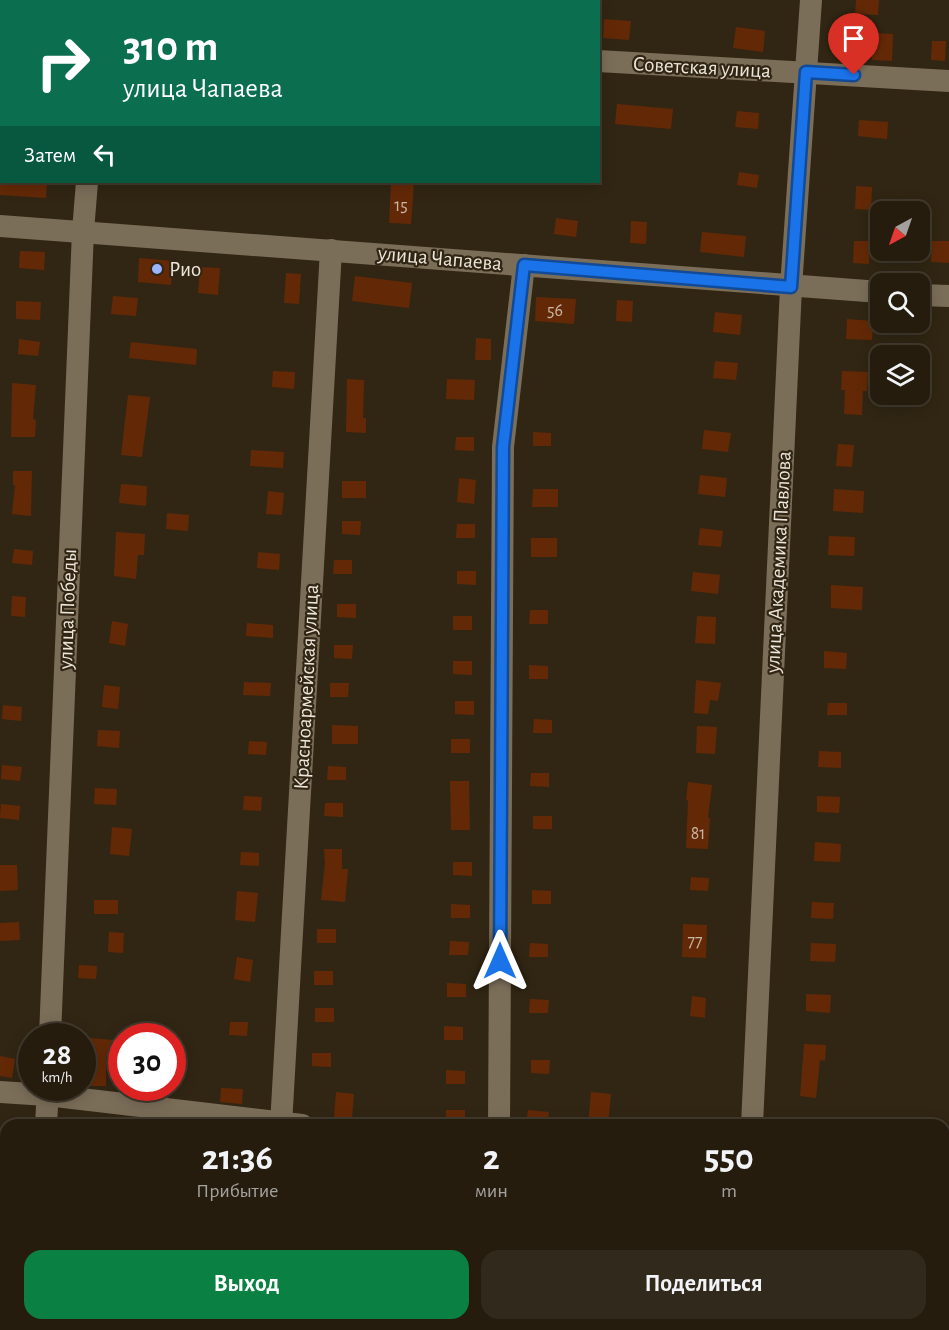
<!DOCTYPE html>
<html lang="ru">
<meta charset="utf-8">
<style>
:root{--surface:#251c0e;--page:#31291c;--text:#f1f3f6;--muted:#a3a19e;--line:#423a2e;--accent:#0b8043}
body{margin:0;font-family:"Alegreya Sans",sans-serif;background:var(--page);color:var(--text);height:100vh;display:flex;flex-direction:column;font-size:22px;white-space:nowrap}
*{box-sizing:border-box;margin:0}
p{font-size:20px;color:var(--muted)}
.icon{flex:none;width:33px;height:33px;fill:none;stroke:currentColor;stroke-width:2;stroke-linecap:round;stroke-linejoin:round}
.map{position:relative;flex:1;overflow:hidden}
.panel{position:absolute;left:0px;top:1119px;width:950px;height:212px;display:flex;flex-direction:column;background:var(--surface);border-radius:18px 18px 0 0;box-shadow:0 3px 15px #0003,0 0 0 2px var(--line)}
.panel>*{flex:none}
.hud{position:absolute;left:0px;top:0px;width:600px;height:183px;box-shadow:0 3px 15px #0003,0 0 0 2px var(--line);background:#0b6e4f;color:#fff;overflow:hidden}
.needle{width:39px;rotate:220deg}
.controls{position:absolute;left:870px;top:201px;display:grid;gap:12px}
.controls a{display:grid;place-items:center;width:60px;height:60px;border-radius:12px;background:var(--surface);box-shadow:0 3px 15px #0003,0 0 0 2px var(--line);font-size:30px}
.speed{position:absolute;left:18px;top:1023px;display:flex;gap:12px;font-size:30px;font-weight:700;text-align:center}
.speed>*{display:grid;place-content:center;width:78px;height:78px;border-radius:50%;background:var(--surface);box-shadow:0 3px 15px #0003,0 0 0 2px var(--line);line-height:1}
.speed small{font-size:15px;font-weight:400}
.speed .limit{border:9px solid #d22;background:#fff;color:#111}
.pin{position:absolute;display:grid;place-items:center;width:51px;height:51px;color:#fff;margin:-62px -26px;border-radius:50% 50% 50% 0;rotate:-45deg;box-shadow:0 0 6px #0007}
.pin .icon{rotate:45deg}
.me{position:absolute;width:66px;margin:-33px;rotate:0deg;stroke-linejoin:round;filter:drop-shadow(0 0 4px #0008)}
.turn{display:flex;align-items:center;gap:21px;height:126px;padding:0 24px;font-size:27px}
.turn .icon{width:78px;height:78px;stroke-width:2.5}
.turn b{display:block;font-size:42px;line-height:51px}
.then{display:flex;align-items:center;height:57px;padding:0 24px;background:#0003;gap:12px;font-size:22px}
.eta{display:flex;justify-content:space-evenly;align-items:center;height:102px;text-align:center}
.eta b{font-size:36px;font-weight:700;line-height:42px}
.button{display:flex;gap:12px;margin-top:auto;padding:12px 24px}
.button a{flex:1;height:69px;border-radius:18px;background:var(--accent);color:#fff;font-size:24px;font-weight:700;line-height:69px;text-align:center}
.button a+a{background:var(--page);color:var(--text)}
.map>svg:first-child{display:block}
.building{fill:#632907}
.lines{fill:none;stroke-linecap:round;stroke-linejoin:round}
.minor{stroke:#7b6e59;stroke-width:22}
.route-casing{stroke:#114b97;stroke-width:15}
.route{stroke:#1a73e8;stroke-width:10}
.poi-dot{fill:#9bb4fd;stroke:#312613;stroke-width:2}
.labels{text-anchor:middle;stroke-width:4.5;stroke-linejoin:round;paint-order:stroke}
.number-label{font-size:18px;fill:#cab6a4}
.street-label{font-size:21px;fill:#ece5d9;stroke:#312613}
.poi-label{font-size:21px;fill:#ece5d9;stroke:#312613;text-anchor:start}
</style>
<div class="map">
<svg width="949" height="1330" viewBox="0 0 949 1330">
<rect width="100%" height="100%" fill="#312613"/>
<!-- building -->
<g class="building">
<polygon points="856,0 879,0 878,15 855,14"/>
<polygon points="604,19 631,21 629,40 603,38"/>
<polygon points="736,27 765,31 763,52 733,48"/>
<polygon points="873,33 893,34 892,61 872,60"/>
<polygon points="932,41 946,41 945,61 931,60"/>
<polygon points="617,104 673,109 671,129 615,124"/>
<polygon points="737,111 759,113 758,129 735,127"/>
<polygon points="859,120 888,122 887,139 858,136"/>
<polygon points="739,172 759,175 757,188 737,185"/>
<polygon points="0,182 47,182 46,198 0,195"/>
<polygon points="391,182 414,182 411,224 389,223"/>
<polygon points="856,186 872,187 871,210 855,209"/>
<polygon points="556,218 578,221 576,237 554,234"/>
<polygon points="631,221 647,222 646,244 630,243"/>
<polygon points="702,232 746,236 744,257 700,252"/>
<polygon points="854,241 870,241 869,264 853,263"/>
<polygon points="932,241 949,241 949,263 931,262"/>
<polygon points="20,251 45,252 44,270 19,268"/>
<polygon points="139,258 173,261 171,285 138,282"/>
<polygon points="200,267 220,268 218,295 198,293"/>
<polygon points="286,273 301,274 299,304 284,303"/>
<polygon points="355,276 412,283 409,308 352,301"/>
<polygon points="113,296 138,298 136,316 111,314"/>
<polygon points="536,297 576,299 574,324 535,321"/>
<polygon points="617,300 633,301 632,322 616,321"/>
<polygon points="16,301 41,302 40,320 16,319"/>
<polygon points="715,312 742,315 740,335 713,332"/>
<polygon points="847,319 873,321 872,340 846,339"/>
<polygon points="476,338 491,339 491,360 475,360"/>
<polygon points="19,339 40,342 38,356 18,354"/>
<polygon points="131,342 197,349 196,365 129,358"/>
<polygon points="715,361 738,363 736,380 713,378"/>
<polygon points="273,371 295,372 294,389 272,387"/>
<polygon points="842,371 868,372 867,391 863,391 862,415 844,414 845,390 841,390"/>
<polygon points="347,379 364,380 363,418 366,418 366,433 346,432"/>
<polygon points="447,379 475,380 474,400 446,399"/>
<polygon points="12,383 36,385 33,419 36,420 35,437 11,437"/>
<polygon points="128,395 150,397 142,457 121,455"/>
<polygon points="704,430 731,433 728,452 702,449"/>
<polygon points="533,432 551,433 551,446 533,446"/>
<polygon points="456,437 474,437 474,451 455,450"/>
<polygon points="838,444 854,445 852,467 836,466"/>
<polygon points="251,450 284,452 283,468 250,466"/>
<polygon points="13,471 32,471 31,516 12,514 15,485 13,485"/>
<polygon points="700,475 727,478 725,497 698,494"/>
<polygon points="459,478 476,480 474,504 457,502"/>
<rect x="342" y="481" width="24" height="17"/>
<polygon points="121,484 147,486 146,506 119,503"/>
<polygon points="533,489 558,489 558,507 532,507"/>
<polygon points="834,489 864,491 863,513 833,511"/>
<polygon points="268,491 284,493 282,515 266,514"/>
<polygon points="167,513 189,515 188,531 166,529"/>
<polygon points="342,521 361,521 360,535 342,534"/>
<polygon points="457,524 475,524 475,538 456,538"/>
<polygon points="700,528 723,531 721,547 698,545"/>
<polygon points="116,532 145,534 144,555 138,555 136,579 114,576"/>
<polygon points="829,536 855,537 854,556 828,555"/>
<rect x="531" y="538" width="26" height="19"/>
<polygon points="14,549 33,551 32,565 12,563"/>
<polygon points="258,552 280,554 279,570 257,568"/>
<polygon points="334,560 352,560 352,574 333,574"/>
<polygon points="457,571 476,571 476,585 457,584"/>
<polygon points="693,572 720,575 718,594 691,591"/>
<polygon points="831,585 863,587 862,610 831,608"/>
<polygon points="12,596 26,597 25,617 11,616"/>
<polygon points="337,604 356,604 356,618 337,617"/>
<polygon points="530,610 548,610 548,624 529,624"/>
<rect x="453" y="616" width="19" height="14"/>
<polygon points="697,616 716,617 715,644 695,643"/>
<polygon points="112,621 128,624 125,646 109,643"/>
<polygon points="247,623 273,625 273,638 246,636"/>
<polygon points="334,645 353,645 352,659 334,658"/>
<polygon points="824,651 847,653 846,669 824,668"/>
<polygon points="453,661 472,661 472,675 453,674"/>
<polygon points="529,665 548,666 548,679 529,679"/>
<polygon points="696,680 721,683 718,701 710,700 708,714 694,713"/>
<polygon points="244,682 271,683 270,696 243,695"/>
<polygon points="330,683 349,683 348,697 330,697"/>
<polygon points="104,685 120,687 118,709 102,707"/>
<polygon points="455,701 474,701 474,715 455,714"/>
<polygon points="828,703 847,703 847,715 827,715"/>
<polygon points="3,705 22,707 21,721 2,719"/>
<polygon points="534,719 552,720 552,733 533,733"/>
<polygon points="332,725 358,726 358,744 332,744"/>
<polygon points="697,726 717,727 715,754 696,753"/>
<polygon points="98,730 120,731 119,748 97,746"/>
<rect x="451" y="739" width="19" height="14"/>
<polygon points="249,741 267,742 266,755 248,754"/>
<polygon points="819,751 841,752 841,768 818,767"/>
<polygon points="2,765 22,767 20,781 1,779"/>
<polygon points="328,766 346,767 346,780 327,780"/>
<polygon points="531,773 549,773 549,787 530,786"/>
<polygon points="450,781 469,781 470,830 451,830"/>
<polygon points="688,782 712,785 708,818 710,818 708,849 686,848 688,800 686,800"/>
<polygon points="95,788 117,789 116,805 94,804"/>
<polygon points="244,796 262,797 261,811 243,810"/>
<polygon points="817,796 840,797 839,813 817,812"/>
<polygon points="325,803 343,803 343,817 324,816"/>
<polygon points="1,804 20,806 19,820 0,818"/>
<rect x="533" y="816" width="19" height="13"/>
<polygon points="112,827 132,829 129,856 110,854"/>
<polygon points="815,842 841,844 840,862 814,861"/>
<polygon points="324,849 342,849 342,869 348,869 345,902 321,900 325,863"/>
<polygon points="241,852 259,853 259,866 240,865"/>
<polygon points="453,862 472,862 472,876 453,875"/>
<polygon points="0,865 17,865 18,890 0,891"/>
<polygon points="691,877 709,878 708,891 690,890"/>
<polygon points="532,890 551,891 551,904 532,904"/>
<polygon points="237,891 258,893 255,922 235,920"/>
<rect x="94" y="900" width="24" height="14"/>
<polygon points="812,902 834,903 833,919 811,918"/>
<polygon points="451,904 470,905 470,918 451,918"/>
<polygon points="19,922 20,940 0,941 0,923"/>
<polygon points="683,924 707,925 706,958 682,957"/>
<rect x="317" y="929" width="19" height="14"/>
<polygon points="109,932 124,933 123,953 108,952"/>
<polygon points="450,941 469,942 468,955 449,955"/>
<polygon points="530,943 548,944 548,957 529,957"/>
<polygon points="811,943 836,944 835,962 810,961"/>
<polygon points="237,957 253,960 250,982 234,979"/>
<polygon points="79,965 97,966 96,979 78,978"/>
<rect x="314" y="971" width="19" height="14"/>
<polygon points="447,983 466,984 466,997 447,997"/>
<polygon points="806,994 831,995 830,1013 806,1011"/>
<polygon points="692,996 706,998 705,1018 690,1016"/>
<polygon points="530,999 549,1000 548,1013 529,1013"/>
<rect x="315" y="1008" width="19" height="14"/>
<polygon points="230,1022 248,1022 247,1036 229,1035"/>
<polygon points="444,1026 463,1027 463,1040 444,1040"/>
<polygon points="89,1038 114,1040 113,1058 106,1057 106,1086 88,1086"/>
<polygon points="804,1044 826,1045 825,1061 820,1060 816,1098 800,1096"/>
<polygon points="312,1053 331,1053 331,1067 312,1066"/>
<polygon points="0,1056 15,1059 12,1078 0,1076"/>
<polygon points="531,1060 550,1060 549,1074 531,1073"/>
<polygon points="446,1070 465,1071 465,1084 446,1084"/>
<polygon points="221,1088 243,1089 242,1104 220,1102"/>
<polygon points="336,1092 354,1094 352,1118 334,1117"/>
<polygon points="591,1092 611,1094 608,1125 588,1125"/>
<rect x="446" y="1110" width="19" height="14"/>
<polygon points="528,1110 549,1112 548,1125 526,1125"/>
</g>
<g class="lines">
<!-- minor -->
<g class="minor">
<polyline points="100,2 100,0"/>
<polyline points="587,2 587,0"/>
<polyline points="0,27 2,27"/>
<polyline points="598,61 949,81"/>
<polyline points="0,148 2,148"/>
<polyline points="0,226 880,292"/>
<polyline points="920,295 949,296"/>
<polyline points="50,1036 83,231 87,182"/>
<polyline points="0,1092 47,1095 302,1125"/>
<polyline points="46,1125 48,1088"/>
<polyline points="281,1125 331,250"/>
<polyline points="499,1125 503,447 524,265"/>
<polyline points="752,1125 791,287 811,0"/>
<polyline points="944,1191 949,1191"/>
<polyline points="40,1330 40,1324"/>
<polyline points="274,1330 275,1324"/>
<polyline points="497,1330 497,1324"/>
<polyline points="743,1330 743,1324"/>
</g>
</g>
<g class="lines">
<!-- route casing -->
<g class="route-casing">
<polyline id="route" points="500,961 503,447 524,265 791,287 806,72 854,75"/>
</g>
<!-- route -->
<use href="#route" class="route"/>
</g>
<!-- markers -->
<circle class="poi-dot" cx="157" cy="269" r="6"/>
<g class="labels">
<!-- number labels -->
<g class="number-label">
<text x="401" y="211">15</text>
<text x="555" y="316">56</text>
<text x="698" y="839">81</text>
<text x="695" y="947">77</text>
</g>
<!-- street labels -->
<g class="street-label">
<text transform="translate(702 67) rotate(3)" y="7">Советская улица</text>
<text transform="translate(440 258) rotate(5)" y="7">улица Чапаева</text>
<text transform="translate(778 562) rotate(-87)" y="7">улица Академика Павлова</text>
<text transform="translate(67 609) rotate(-88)" y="7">улица Победы</text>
<text transform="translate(306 687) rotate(-87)" y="7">Красноармейская улица</text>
</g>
<!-- poi labels -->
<g class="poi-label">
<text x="169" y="276">Рио</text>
</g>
</g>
</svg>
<div class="controls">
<a><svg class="needle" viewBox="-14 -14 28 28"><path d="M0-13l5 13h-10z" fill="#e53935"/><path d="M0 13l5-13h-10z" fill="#a3a19e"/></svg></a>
<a><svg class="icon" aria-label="search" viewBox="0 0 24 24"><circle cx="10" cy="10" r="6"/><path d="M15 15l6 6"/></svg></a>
<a><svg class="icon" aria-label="layers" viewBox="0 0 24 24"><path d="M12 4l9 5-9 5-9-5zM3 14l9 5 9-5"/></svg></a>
</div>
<div class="speed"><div>28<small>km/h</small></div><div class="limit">30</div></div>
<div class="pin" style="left:854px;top:75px;background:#d93025"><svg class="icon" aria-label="arrive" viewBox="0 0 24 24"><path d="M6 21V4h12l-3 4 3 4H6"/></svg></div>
<svg class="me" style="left:500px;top:961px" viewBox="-20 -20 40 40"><path d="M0-17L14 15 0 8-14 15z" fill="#1a73e8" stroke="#fff" stroke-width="4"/></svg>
<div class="hud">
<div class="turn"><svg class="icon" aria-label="right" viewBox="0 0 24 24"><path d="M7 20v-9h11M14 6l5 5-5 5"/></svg><div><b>310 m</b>улица Чапаева</div></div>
<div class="then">Затем<svg class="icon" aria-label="left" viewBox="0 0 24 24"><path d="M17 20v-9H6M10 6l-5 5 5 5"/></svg></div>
</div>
<section class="panel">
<div class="eta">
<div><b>21:36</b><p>Прибытие</p></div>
<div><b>2</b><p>мин</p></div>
<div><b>550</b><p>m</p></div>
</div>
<div class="button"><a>Выход</a><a>Поделиться</a></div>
</section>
</div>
